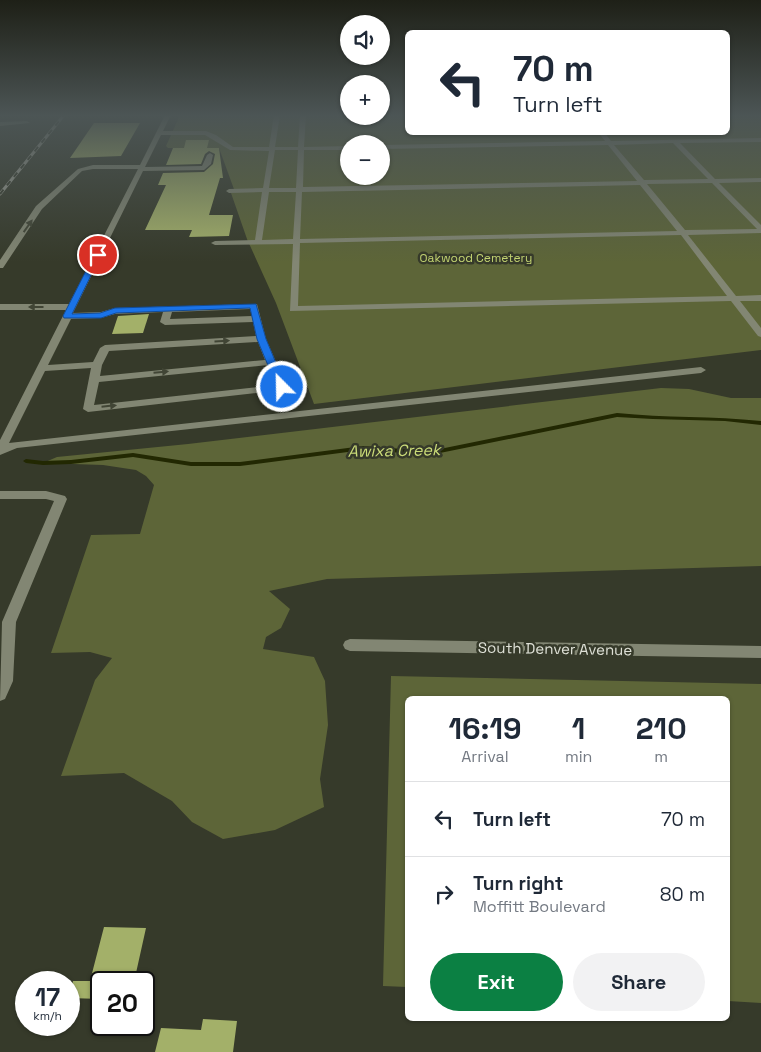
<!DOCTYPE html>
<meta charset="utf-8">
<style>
:root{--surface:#fff;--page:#f2f2f3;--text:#1f2937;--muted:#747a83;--line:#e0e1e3;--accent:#0b8043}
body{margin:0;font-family:"Space Grotesk",sans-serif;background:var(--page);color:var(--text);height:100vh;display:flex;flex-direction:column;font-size:19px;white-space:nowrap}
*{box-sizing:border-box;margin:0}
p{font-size:16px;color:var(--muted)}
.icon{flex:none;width:28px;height:28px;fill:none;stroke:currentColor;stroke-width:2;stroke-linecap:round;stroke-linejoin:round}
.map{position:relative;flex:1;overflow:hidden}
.panel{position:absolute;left:405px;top:696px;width:325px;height:325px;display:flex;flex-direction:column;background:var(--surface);border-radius:8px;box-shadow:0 1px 4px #0004}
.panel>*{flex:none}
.banner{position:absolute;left:405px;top:30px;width:325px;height:105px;border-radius:8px;box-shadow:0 1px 4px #0004;background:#fff;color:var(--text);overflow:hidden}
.buttons{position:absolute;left:340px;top:15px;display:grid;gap:10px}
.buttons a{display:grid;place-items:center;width:50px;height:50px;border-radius:50%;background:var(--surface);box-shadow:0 1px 4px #0004;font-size:25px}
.speed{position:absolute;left:15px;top:971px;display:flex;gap:10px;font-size:25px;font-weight:700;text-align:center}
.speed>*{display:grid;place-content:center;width:65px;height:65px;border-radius:50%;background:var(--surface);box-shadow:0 1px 4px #0004;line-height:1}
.speed small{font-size:12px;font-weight:400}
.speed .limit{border:2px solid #111;border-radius:8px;background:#fff;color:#111}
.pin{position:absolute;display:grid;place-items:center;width:42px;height:42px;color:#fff;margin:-21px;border:2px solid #fff;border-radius:50%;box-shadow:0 1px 5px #0007}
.me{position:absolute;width:55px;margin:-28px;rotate:337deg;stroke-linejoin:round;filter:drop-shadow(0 0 4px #0008)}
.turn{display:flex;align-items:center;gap:18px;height:105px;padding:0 25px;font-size:22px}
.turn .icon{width:65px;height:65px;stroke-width:2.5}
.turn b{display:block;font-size:35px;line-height:42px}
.eta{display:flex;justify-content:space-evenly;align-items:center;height:85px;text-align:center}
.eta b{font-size:30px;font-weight:700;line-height:35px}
.primary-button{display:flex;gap:10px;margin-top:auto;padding:10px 25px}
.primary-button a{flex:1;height:58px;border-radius:30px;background:var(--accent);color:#fff;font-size:20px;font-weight:700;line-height:58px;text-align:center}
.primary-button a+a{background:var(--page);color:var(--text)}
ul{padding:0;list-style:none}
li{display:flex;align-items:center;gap:15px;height:75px;padding:0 25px;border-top:1px solid var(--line)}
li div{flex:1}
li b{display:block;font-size:19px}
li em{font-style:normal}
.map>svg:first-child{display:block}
.green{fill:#5d6538;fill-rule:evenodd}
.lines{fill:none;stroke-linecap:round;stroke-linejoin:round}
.stream{fill:#222802;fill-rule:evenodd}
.building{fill:#a3b069}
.minor{fill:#828673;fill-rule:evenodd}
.rail-casing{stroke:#9d9f93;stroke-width:3}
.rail{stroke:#363a2a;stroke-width:2;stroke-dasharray:5.5;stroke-linecap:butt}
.oneway{fill:#414535}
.route{fill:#1a73e8;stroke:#114b97}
.labels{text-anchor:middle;stroke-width:5;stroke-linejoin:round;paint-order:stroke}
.far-park-label{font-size:12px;fill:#c2d371;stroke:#363a2a}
.street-label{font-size:15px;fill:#dee0d6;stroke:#363a2a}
.water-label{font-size:16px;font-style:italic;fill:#cadb78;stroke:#363a2a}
</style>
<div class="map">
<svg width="761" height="1052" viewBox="0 0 761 1052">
<rect width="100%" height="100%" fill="#363a2a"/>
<!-- green -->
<g class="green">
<path d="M180,115H349V116L407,115L408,132H728V115H761V350L314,404L276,303L247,239L231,193L235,192L219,148H168L166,146ZM349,144H381V176H349Z"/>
<polygon points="661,388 689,389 731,398 761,398 761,566 327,579 269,591 290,609 281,628 266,637 263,649 314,657 325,681 328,725 320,779 324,807 275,830 223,839 192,822 172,801 124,773 61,776 95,680 112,658 90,652 51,653 91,535 140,534 154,485 146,476 136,470 103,465 43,463 57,457 188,444"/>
<polygon points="391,676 761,684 761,1003 728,1001 728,699 408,699 407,987 383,986"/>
</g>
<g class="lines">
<!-- stream -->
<path class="stream" d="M617,413C665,418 713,416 761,421V425L725,421L653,419L617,417L430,455L363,450L240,466H191L133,457L71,464L43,465L26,463L23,461L26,459L43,461L71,460L133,453L191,462H240L363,446L430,451Z"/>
</g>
<!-- building -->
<g class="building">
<polygon points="94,123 140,123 121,156 70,158"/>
<polygon points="186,140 209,140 207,148 219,148 223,178 220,178 209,215 233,215 229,236 189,237 192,230 145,230 166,185 158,185 163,173 204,172 213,164 215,154 209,151 205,154 201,164 166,165 173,148 184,148"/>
<polygon points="149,314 143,333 112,334 118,316"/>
<polygon points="104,927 146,928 134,982 101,982 101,999 69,998 73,981 90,981"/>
<polygon points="203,1019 237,1021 233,1052 155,1052 161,1028 201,1030"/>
</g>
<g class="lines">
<!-- minor -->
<g class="minor">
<path d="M165,115H171L163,131H206L216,135L233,147H269L274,115H280L275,147H298L300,115H306L304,147L349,146V150H304L303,187L637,181L608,145L381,149V145L605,141L598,132H604L611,141L761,138V142L680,143L715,179L761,178V182L719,183L761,225V233L688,235L736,296L761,295V301H740L761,328V337L758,336L731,301L290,311L293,244L215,245L211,243L215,241L255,240L262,192L229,193L226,191L229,189L263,188L269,151L230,150L205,135H161L145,167L202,166L207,155L210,153L213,155L211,164L204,170L143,171L73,313L101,312L115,308L257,304L266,339L287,387L282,390L88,412L83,409L91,368L45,371L9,443L701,367L706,370L701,373L17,448L0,455V440L66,310H0V304H69L138,169H93L82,171L42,209L3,268H0V260L36,206L78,169L93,165H140ZM673,143L708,179L644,180L614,145ZM275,150H298L296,188H269ZM712,183L757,229L685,230L647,184ZM640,185L677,231L300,239L302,192ZM269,192H296L293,239L262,240ZM681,235L727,296L298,306L300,243ZM250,309L252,316L170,319L172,312ZM163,312L160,322L165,325L253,322L256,336L105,345L100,348L93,362L48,365L71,319L101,318L115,314ZM258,342L265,360L100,376L102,365L109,351ZM268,365L276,385L94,405L99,382Z"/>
<polygon points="0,122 27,121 30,123 0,126"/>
<polygon points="0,491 46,491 65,496 67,499 16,622 13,681 5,699 0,701 2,622 54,501 46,499 0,499"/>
<polygon points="350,639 761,646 761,658 350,651 345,649 343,645 345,641"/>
</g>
<!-- rail casing -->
<g class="rail-casing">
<polyline id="rail" points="0,194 64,115"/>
</g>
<!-- rail -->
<use href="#rail" class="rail"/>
</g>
<!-- one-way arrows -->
<defs><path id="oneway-solid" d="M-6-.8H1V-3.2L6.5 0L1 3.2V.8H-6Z" transform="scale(1.25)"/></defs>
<g class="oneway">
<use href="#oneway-solid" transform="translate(28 226) rotate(-55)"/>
<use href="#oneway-solid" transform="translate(36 307) rotate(180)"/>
<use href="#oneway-solid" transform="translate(222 341) rotate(-3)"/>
<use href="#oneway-solid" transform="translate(161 372) rotate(-5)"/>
<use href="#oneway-solid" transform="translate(109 406) rotate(-6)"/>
</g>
<!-- sky -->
<linearGradient id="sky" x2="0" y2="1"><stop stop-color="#1e2017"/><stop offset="0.44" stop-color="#4c5555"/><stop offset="1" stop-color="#4c5555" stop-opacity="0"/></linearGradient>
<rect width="761" height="262" fill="url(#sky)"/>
<!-- route -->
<polygon class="route" points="98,253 101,255 72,314 100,313 115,308 256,304 266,339 286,387 285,389 282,390 277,387 257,339 250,308 116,313 101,318 64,318 63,316 94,255"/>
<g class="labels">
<!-- far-park labels -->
<g class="far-park-label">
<text x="476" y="262">Oakwood Cemetery</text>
</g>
<!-- street labels -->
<g class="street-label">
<text transform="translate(555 649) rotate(1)" y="5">South Denver Avenue</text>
</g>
<!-- water labels -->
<g class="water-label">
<text transform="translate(394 450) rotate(-1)" y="6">Awixa Creek</text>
</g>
</g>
</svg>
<div class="buttons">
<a><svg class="icon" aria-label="sound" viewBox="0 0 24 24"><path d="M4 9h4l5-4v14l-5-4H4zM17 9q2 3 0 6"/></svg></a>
<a>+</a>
<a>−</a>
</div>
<div class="speed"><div>17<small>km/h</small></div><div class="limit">20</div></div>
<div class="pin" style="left:98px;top:255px;background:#d93025"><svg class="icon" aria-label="arrive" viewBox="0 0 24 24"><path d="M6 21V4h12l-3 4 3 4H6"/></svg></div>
<svg class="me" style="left:282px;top:387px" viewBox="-20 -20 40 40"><circle r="17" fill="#1a73e8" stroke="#fff" stroke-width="3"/><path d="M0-11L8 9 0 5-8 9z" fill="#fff"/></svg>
<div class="banner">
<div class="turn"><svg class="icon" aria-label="left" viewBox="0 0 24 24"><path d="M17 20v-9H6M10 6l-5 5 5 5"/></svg><div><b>70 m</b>Turn left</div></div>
</div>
<section class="panel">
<div class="eta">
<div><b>16:19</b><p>Arrival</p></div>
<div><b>1</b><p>min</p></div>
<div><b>210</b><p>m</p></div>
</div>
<ul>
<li><svg class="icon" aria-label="left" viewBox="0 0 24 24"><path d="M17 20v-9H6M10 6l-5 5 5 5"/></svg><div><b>Turn left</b></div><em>70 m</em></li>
<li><svg class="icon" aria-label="right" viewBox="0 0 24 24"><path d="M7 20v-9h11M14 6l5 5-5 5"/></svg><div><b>Turn right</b><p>Moffitt Boulevard</p></div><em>80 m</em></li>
</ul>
<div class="primary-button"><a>Exit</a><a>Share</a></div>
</section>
</div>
